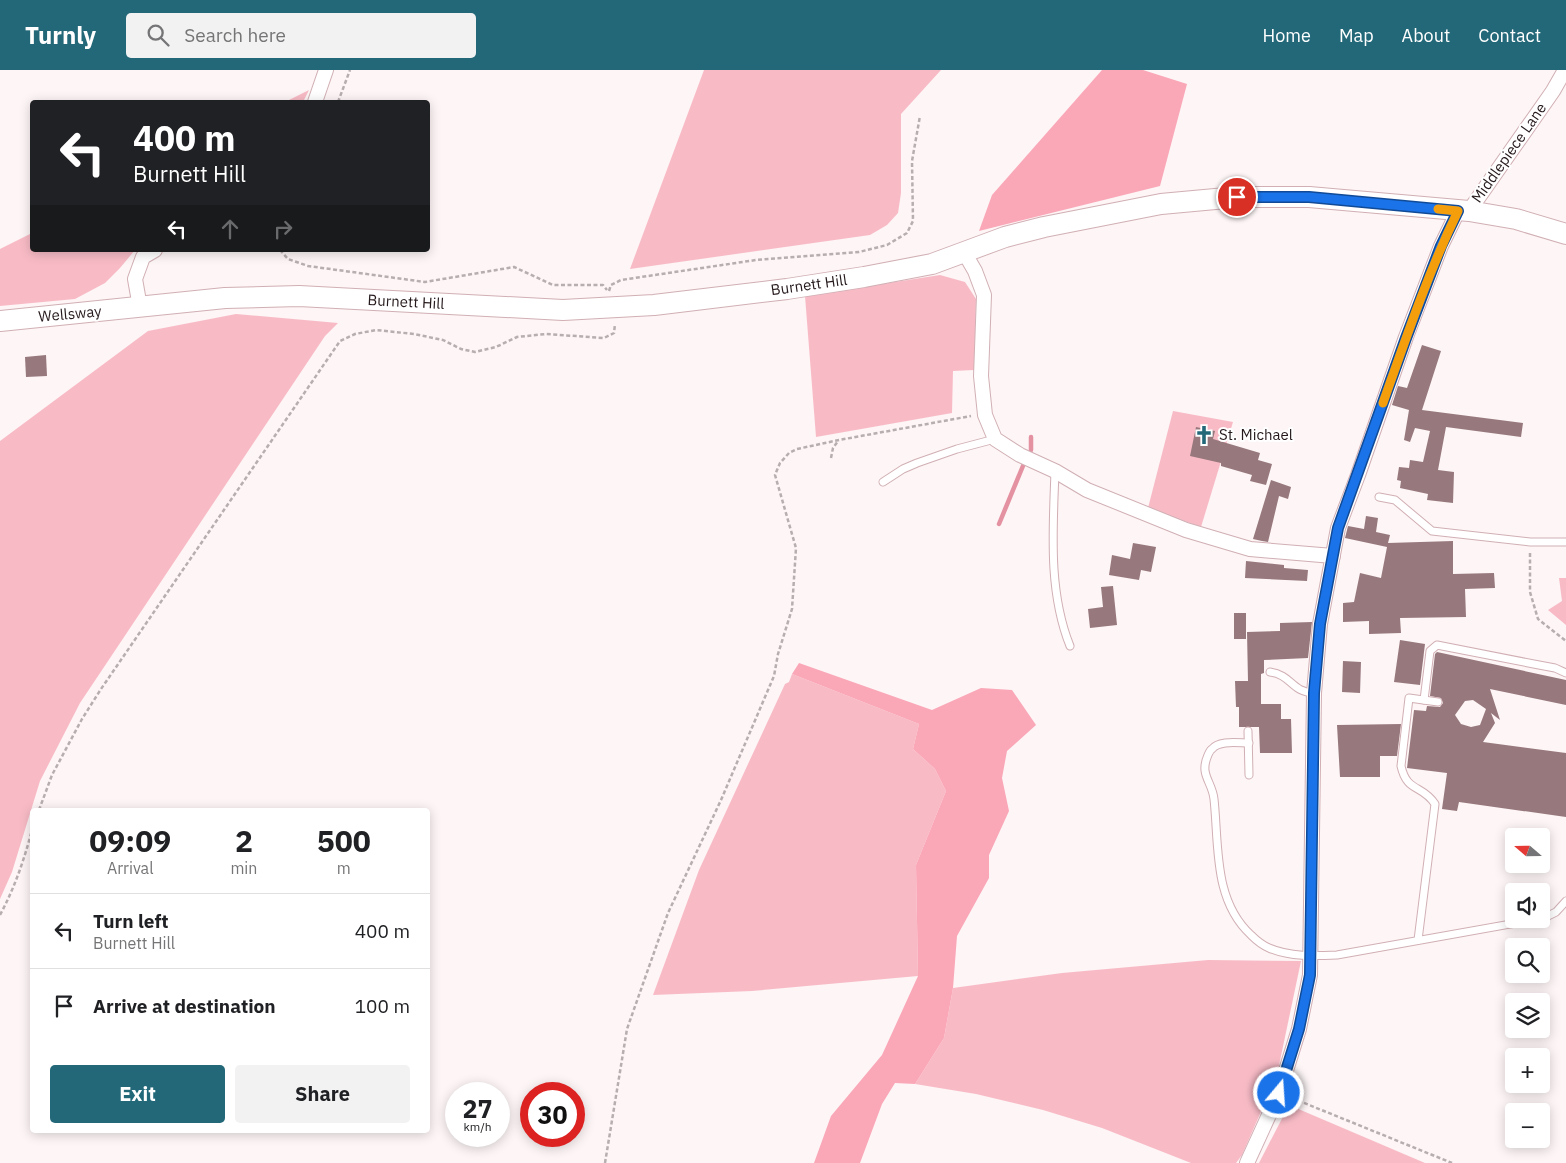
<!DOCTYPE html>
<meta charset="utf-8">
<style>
:root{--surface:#fff;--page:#f2f2f2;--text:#202124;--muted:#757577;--line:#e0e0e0;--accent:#236879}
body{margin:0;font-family:"IBM Plex Sans",sans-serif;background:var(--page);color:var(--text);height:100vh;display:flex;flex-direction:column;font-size:19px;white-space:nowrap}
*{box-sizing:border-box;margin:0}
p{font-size:16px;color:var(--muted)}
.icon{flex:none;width:28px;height:28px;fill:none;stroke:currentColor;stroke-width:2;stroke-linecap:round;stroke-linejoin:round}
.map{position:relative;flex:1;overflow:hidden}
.sheet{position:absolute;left:30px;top:738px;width:400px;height:325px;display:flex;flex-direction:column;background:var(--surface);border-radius:5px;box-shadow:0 2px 12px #0003}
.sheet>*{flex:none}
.banner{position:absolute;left:30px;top:30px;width:400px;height:152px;border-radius:5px;box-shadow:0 2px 12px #0003;background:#202124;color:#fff;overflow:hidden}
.needle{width:32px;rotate:290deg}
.controls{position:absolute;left:1505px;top:758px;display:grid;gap:10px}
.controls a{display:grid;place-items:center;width:45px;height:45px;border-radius:5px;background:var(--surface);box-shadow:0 2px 12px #0003;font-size:25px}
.speed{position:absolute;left:445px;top:1012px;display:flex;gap:10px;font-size:25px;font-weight:700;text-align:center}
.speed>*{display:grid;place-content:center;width:65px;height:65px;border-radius:50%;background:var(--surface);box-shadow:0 2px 12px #0003;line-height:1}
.speed small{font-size:12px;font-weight:400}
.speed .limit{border:8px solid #d22;background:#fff;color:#111}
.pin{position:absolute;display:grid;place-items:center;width:42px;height:42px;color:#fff;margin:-21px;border:2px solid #fff;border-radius:50%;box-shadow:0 1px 5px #0007}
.me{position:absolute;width:55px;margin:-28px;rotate:18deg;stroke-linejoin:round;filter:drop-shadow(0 0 4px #0008)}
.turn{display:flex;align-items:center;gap:18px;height:105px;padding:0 20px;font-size:22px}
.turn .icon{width:65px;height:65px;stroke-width:2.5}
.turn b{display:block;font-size:35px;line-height:42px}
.lanes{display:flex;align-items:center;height:48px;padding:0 20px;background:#0003;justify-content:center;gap:25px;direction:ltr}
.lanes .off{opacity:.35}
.eta{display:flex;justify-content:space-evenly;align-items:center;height:85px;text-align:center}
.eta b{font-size:30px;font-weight:700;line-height:35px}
.primary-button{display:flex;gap:10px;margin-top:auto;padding:10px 20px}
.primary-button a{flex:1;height:58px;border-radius:5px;background:var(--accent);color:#fff;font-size:20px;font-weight:700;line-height:58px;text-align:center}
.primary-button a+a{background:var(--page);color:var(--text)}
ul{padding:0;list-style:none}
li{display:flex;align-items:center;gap:15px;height:75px;padding:0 20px;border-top:1px solid var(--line)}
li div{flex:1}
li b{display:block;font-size:19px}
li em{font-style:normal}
header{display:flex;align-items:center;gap:30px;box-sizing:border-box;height:70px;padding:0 25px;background:var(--accent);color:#fff}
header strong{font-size:24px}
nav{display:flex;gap:28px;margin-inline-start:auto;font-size:18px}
.search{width:350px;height:45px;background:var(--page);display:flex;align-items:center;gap:12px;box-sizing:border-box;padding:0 18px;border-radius:5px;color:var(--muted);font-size:19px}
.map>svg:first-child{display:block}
.green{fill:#f8bbc6}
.forest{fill:#faa7b7}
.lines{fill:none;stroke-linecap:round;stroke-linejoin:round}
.stream{stroke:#e492a2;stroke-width:4.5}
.building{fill:#97787d;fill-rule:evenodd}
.lane-casing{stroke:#d1afb4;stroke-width:9}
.street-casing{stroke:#d1afb4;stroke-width:16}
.secondary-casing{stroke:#d1afb4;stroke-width:22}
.path{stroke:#b7aeaf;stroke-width:2.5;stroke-dasharray:4 2.5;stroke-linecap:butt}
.lane{stroke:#fff;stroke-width:7}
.street{stroke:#fff;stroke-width:14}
.secondary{stroke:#fff;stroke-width:20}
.route-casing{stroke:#114b97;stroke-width:12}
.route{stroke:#1a73e8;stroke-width:9}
.slow{stroke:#f59e0b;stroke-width:9}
.labels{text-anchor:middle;stroke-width:4;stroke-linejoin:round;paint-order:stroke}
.street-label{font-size:15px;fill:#25191b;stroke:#fff}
.poi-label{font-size:15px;fill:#25191b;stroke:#fff;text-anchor:start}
</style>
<header>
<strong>Turnly</strong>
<div class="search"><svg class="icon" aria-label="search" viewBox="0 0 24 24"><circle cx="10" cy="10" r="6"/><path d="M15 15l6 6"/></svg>Search here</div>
<nav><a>Home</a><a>Map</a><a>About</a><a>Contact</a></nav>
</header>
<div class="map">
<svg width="1566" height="1093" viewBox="0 0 1566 1093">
<rect width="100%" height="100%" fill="#fdf5f6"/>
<!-- green -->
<g class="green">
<polygon points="704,0 941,0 901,44 901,123 898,143 887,155 870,165 630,199"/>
<polygon points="309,20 303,32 285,32"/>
<polygon points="32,163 32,180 135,180 120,198 105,213 75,229 0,236 0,179"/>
<polygon points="940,205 965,212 976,229 974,300 953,301 952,343 816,367 805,226"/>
<polygon points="236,244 338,253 325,266 80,633 40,711 12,802 0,829 0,371 148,261"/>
<polygon points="1173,341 1233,352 1201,457 1148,438"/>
<polygon points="1559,508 1566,508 1566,555 1548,540 1562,531"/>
<polygon points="792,604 919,654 913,679 935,699 946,721 916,795 918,906 752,921 653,925 699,800 785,614 789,612"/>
<polygon points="1208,890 1301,891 1277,1005 1242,1085 1236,1093 1191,1093 1102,1058 1043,1040 976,1024 915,1014 944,968 953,918 1062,903"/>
<polygon points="1289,1035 1425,1093 1259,1093"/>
</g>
<!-- forest -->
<g class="forest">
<polygon points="1102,0 1143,0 1187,14 1160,116 979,161 992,125"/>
<polygon points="799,593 932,640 981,618 1012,620 1036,655 1007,681 1002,708 1009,741 989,785 989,808 957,866 953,918 944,968 915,1014 895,1013 882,1034 860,1093 814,1093 831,1046 882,985 918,906 916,795 946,721 935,699 913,679 919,654 792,604"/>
</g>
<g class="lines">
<!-- stream -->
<g class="stream">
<polyline points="1031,367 1031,380"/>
<polyline points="999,454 1025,391"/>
</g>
</g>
<!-- building -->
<g class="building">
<polygon points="1422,275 1441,281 1422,340 1523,353 1521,367 1446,357 1438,400 1454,402 1453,433 1427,430 1428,424 1400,418 1401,411 1397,410 1399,397 1409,398 1410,390 1423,392 1430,361 1415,358 1410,372 1404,370 1409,340 1392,335 1398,316 1407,318"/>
<polygon points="46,285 47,306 26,307 25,287"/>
<polygon points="1196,357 1215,361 1213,369 1260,383 1258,390 1272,394 1266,415 1250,411 1252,405 1221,396 1221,393 1190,386"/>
<polygon points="1271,410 1291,417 1288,429 1279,426 1268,472 1262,471 1253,469"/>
<polygon points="1366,446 1378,448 1376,462 1390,465 1388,473 1453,471 1453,504 1494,503 1495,518 1465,519 1466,547 1400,548 1401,563 1369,564 1369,551 1343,552 1343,533 1354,532 1360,503 1381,508 1387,477 1345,468 1348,456 1364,459"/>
<polygon points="1133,473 1156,477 1151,502 1141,500 1139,510 1109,505 1112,485 1130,489"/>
<polygon points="1246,491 1284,495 1284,498 1308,500 1307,511 1245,508"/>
<polygon points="1113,516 1117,555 1090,558 1088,539 1103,537 1101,517"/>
<rect x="1234" y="543" width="12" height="26"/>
<polygon points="1312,552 1308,588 1264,590 1264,603 1261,604 1261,634 1281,634 1281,649 1291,649 1292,683 1260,683 1259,657 1239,657 1239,637 1236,637 1235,611 1248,611 1247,562 1280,561 1280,553"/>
<polygon points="1400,570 1425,574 1420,615 1394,612"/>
<path d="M1437,582L1566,610V635L1490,619L1500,650L1491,643L1495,653L1483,672L1566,683V747L1459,732L1457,741L1442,739L1447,703L1407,698L1414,640L1426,641L1427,636L1440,637L1443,633L1441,628L1430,626L1435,584ZM1473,630L1486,639L1480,655L1471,657L1461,654L1455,645L1465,631Z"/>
<polygon points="1343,591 1361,592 1360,623 1342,622"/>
<polygon points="1401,654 1397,686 1380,686 1380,707 1340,707 1337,655"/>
</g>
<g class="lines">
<!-- lane casing -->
<g class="lane-casing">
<g id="lane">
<path d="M1055,401C1053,460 1048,521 1070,576"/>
<polyline points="883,412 903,399 917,393 957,379 995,369"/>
<polyline points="1379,427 1395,430 1432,461 1530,472 1566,472"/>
<path d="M1270,602C1292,605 1291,622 1314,623"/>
<polyline points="1424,630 1430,581 1437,575 1539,595 1555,598 1566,603"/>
<polyline points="1248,661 1249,705"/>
<path d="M1249,673C1238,673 1219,670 1212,679C1210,680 1209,683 1208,685C1199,705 1212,711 1214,729C1219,775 1213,830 1251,865C1256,870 1262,875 1269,878C1290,887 1314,886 1337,885L1544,848L1556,842L1566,831"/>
<path d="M1418,870L1435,734C1422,714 1407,723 1401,696L1409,628L1438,632"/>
</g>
</g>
<!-- street casing -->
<g class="street-casing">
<g id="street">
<polyline points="315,32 326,0"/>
<polyline points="1469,141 1553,21 1565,0"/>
<polyline points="964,182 975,201 984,225 981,306 985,345 995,369 1020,385 1055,401 1087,420 1186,460 1250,479 1333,486"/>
<polyline points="140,237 135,209 143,187 155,180"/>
<polyline points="1247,1093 1279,1023 1299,959 1310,905 1314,623 1320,554 1338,458 1358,405 1406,267 1441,176 1458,141"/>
</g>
</g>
<!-- secondary casing -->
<g class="secondary-casing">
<polyline id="secondary" points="0,251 225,228 299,226 563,240 654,235 787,219 864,207 932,194 1005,167 1044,157 1161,134 1237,127 1309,127 1469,141 1516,149 1566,164"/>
</g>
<!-- path -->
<g class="path">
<polyline points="338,32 350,0"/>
<polyline points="280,180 288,189 308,196 425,212 514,197 553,215 603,215 607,220"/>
<polyline points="609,221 611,215 621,210 756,190 859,182 887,175 907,163 913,151 912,91 920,46"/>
<polyline points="831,388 833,378 838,371"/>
<polyline points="1530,483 1530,522 1538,549 1566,571"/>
<polyline points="39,740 52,705 82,649 101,619 340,271 355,264 376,260 414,264 443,270 461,279 475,282 496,277 517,267 546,264 604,268 614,263 615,254"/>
<path d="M0,845C15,817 24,790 32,760"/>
<polyline points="1292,1028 1452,1093"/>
<polyline points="605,1093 627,959 668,843 721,730 774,606 778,584 792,539 796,478 775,405 780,393 789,383 797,379 839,370 971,346"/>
</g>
<!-- lane -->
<use href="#lane" class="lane"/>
<!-- street -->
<use href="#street" class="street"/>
<!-- secondary -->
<use href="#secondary" class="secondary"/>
</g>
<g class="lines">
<!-- route casing -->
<g class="route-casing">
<polyline id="route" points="1237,127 1309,127 1458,141 1441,176 1406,268 1338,458 1320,554 1314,623 1310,905 1299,959 1279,1023"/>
</g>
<!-- route -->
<use href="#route" class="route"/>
<!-- slow -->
<path class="slow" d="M1383,333C1406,268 1428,203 1458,141L1438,139"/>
</g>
<!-- icons -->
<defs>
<g id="church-bare" transform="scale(1.5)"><path d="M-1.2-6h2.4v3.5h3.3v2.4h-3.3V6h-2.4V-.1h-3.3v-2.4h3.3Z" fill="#236879" stroke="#fff" stroke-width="2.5" paint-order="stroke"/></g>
</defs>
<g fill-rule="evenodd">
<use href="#church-bare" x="1204" y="365"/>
</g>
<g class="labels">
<!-- street labels -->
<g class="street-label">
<text transform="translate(1509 83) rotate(-55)" y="5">Middlepiece Lane</text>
<text transform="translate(809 215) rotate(-8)" y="5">Burnett Hill</text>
<text transform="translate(406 232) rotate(3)" y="5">Burnett Hill</text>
<text transform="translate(70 244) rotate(-5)" y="5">Wellsway</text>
</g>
<!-- poi labels -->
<g class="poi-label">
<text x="1219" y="370">St. Michael</text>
</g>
</g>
</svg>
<div class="controls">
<a><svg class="needle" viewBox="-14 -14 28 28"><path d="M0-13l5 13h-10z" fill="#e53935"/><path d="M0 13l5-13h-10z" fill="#757577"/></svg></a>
<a><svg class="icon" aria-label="sound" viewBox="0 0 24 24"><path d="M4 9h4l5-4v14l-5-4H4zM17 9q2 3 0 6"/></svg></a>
<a><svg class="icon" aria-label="search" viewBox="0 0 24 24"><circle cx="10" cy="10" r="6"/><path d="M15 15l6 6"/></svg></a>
<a><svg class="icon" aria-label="layers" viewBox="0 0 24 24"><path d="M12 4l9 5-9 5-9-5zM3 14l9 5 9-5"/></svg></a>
<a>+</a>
<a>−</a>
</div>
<div class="speed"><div>27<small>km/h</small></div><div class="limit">30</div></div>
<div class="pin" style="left:1237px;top:127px;background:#d93025"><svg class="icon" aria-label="arrive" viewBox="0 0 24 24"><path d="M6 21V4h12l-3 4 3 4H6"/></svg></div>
<svg class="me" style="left:1279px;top:1023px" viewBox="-20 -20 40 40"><circle r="17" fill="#1a73e8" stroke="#fff" stroke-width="3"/><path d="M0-11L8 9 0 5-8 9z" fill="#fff"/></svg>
<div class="banner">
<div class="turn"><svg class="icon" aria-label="left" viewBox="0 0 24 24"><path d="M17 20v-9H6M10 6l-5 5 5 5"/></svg><div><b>400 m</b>Burnett Hill</div></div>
<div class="lanes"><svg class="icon" aria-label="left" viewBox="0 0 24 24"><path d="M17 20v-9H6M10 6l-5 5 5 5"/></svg><svg class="icon off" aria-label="ahead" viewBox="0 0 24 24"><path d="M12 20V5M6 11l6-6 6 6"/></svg><svg class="icon off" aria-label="right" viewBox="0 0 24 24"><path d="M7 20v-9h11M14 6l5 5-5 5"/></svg></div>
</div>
<section class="sheet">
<div class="eta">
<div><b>09:09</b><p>Arrival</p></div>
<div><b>2</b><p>min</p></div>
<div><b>500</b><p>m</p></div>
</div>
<ul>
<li><svg class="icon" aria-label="left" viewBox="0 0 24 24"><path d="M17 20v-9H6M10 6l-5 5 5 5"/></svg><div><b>Turn left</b><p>Burnett Hill</p></div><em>400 m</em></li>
<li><svg class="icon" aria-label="arrive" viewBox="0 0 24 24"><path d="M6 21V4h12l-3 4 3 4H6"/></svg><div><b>Arrive at destination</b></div><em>100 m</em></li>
</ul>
<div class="primary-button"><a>Exit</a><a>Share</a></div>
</section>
</div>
